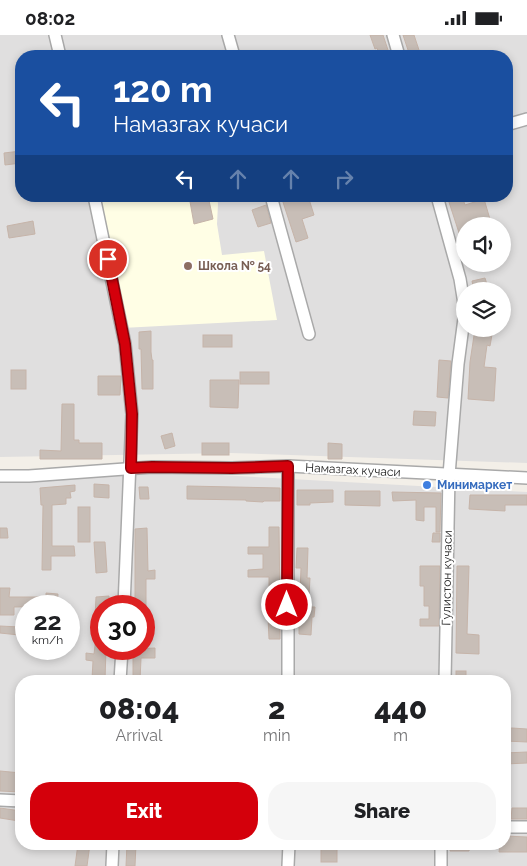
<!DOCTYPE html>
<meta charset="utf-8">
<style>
:root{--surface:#fff;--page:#f6f6f6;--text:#202124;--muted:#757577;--accent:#d4000b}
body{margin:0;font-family:Raleway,sans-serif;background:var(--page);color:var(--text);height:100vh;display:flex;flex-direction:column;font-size:19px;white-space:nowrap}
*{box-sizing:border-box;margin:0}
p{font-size:16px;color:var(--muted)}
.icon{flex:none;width:28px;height:28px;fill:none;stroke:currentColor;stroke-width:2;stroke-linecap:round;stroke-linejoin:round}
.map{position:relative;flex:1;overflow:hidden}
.panel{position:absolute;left:15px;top:640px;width:496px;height:175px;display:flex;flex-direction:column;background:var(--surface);border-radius:20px;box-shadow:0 2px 8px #0003}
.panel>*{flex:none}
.top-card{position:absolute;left:15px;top:15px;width:498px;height:152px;border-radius:20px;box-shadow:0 2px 8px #0003;background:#1a4fa0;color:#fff;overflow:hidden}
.buttons{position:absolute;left:456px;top:182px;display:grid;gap:10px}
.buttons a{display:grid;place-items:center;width:55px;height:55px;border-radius:50%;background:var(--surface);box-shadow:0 2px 8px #0003;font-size:25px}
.speed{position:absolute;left:15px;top:560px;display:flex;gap:10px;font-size:25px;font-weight:700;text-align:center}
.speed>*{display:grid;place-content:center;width:65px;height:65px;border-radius:50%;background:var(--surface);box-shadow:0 2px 8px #0003;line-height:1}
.speed small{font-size:12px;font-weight:400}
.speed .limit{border:8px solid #d22;background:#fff;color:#111}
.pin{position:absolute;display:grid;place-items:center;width:42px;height:42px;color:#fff;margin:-21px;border:2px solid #fff;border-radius:50%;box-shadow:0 1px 5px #0007}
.me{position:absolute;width:55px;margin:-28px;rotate:0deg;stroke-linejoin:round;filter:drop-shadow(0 0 4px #0008)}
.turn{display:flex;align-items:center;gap:18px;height:105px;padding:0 15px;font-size:22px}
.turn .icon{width:65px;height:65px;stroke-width:2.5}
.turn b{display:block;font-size:35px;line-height:42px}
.lanes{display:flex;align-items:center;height:48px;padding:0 15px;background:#0003;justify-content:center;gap:25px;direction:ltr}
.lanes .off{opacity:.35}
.eta{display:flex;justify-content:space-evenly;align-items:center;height:85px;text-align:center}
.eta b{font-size:30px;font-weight:800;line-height:35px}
.action{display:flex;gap:10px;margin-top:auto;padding:10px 15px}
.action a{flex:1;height:58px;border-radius:20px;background:var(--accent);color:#fff;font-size:20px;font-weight:800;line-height:58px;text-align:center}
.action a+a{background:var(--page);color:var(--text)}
.status{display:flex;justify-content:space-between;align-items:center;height:35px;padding:0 25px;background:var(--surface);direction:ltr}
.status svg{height:14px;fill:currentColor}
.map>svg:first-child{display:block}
.residential{fill:#e0dfdf;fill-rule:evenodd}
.education{fill:#fffee5}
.building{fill:#c8beb7;stroke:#c6b4a9}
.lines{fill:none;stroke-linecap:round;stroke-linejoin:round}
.minor-casing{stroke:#a9a9a9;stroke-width:14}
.minor{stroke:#fff;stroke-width:11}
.route-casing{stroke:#8a0007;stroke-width:12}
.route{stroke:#d4000b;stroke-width:9}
.education-dot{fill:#8d6e63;stroke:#fff;stroke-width:2}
.shop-dot{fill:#3f7fe0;stroke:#fff;stroke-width:2}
.labels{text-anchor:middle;stroke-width:4;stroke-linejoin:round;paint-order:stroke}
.education-label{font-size:12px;font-weight:bold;fill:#785e54;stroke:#fff;text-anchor:start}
.street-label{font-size:12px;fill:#222;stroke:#fff}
.shop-label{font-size:12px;font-weight:bold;fill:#366cbe;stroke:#fff;text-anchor:start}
</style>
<div class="status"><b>08:02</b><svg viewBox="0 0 49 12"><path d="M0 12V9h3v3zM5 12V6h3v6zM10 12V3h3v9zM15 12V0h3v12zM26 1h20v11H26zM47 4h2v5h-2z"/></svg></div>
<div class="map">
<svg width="527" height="831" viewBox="0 0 527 831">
<rect width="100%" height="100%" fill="#f3efe8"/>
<!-- residential -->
<g class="residential">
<path d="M0,0H527V428L231,418L0,422ZM21,21H506V161H21ZM465,191H502V229H465ZM465,256H502V294H465Z"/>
<path d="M164,437L527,457V831H0V438ZM26,571H69V614H26ZM101,571H144V614H101ZM21,646H505V809H21Z"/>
</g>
<!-- education -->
<polygon class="education" points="94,161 217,161 218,169 217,189 222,220 264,216 277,285 122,293"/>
<!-- building -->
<g class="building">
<polygon points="370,0 383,0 390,21 380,21 377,13 375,14"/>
<polygon points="403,0 414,0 421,21 410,21"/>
<polygon points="21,116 21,128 5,130 4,118"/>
<polygon points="189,161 208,161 213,184 194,189"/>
<polygon points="289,161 308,161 314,180 302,184 308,203 296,207 282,164"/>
<polygon points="447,161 462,161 465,170 484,164 492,191 465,191 465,213 464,213"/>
<polygon points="266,170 271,188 258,192 252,175"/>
<polygon points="33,186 35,199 9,203 7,191"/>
<polygon points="485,243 489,256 474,256 472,246"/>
<polygon points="475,294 493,294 490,311 487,310 484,332 496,333 494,366 468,364 470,327"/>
<polygon points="151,296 151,317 152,325 153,325 153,354 142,354 141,314 139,314 139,297"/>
<rect x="203" y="300" width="29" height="12"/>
<polygon points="439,325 451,326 448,363 437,362"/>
<rect x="11" y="335" width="15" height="19"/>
<rect x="240" y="337" width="29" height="12"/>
<polygon points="98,341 121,341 120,360 98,360"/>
<polygon points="210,345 239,345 238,373 210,372"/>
<polygon points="62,369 74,369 74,405 79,405 79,408 102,408 102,424 40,424 40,415 61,416"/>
<polygon points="414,376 436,377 435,391 413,390"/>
<polygon points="172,398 175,411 165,414 161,401"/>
<rect x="202" y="408" width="27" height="12"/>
<polygon points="328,408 342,409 342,424 328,424"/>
<polygon points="94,449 109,450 109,463 94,462"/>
<polygon points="75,450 75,456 70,457 71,463 66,463 66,469 52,470 52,511 74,511 75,521 51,521 51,535 42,535 43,470 41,470 40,453"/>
<polygon points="187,451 280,453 280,466 264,466 263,467 246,466 246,465 187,464"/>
<polygon points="139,452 148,452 149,464 140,464"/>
<polygon points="297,455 333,455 333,467 310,468 310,470 297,470"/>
<polygon points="345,456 380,456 380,471 345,470"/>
<polygon points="392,457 441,458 440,497 436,497 436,472 424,472 424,486 416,485 416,465 393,466"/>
<polygon points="470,460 527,460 527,470 505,470 505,476 469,474"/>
<rect x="78" y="472" width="12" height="35"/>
<polygon points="269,492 279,492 280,571 269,571 269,542 248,542 248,535 263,534 263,519 248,519 248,512 269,512"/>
<polygon points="0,493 7,493 8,503 0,503"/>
<polygon points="147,493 148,536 155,535 155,544 146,544 146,571 135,571 135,494"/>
<polygon points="433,498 440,498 440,507 432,507"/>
<polygon points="94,507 105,507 107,537 96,538"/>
<polygon points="297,513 308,513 307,543 310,543 309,560 300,559 301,533 296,533"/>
<polygon points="420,531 440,531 439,591 420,591 420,584 429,584 429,571 424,571 424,551 420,551"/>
<polygon points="457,531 469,531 467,599 479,600 479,619 456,618"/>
<polygon points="0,553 10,553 9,562 46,562 46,558 58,559 57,571 14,572 14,580 0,580"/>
<polygon points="109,561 109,571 101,571 101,614 106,614 105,645 92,644 93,626 86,625 86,618 94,619 96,603 94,603 96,562"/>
<polygon points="299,572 315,572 314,582 312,582 311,600 299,599"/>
<rect x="144" y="581" width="8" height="12"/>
<polygon points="268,582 280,582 280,604 269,604"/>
<polygon points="0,591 19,592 19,600 0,598"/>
<polygon points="155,613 155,623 141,623 140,646 133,646 133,614"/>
<rect x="456" y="636" width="10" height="10"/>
<polygon points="512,693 527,694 527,707 505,706 505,694"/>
<polygon points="527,717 527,728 505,729 505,718"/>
<polygon points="0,736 21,738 21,757 0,756"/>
<polygon points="0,773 21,776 19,786 0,783"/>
<polygon points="512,773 527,773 527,784 511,784"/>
<polygon points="505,801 527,802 527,817 499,817 500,809 505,809"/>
<polygon points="78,809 90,809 87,831 75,831"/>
<polygon points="127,809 136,809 135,831 126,831"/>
<rect x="321" y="809" width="16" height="18"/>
<polygon points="451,809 470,809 469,816 450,816"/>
</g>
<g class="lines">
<!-- minor casing -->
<g class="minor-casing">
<g id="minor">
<polyline points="55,0 60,21"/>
<polyline points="228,0 234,21"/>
<polyline points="393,0 399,21"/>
<polyline points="506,90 527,84"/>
<polyline points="94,161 125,309 132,379 124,571"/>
<polyline points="271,161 309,299"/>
<polyline points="437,161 460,244 465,275"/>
<polyline points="0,441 29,441 152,432 232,433 288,431 527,443"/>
<polyline points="120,646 122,614"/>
<polyline points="288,646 288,431"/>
<polyline points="445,646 449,440 458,329 465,276"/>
<polyline points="0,765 21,766"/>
<polyline points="505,792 527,792"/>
<polyline points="112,831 113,809"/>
<polyline points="288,831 289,809"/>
<polyline points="441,831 441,809"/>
</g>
</g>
<!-- minor -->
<use href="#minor" class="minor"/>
</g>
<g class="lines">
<!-- route casing -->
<g class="route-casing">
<polyline id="route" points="108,224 125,309 132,379 131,433 152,432 232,433 288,431 287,570"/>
</g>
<!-- route -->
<use href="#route" class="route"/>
</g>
<!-- markers -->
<circle class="education-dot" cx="188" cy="231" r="5"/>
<circle class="shop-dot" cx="427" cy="450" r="5"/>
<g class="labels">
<!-- education labels -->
<g class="education-label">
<text x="198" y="235">Школа № 54</text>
</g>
<!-- street labels -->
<g class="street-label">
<text transform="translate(353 435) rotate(3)" y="4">Намазгах кучаси</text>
<text transform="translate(447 543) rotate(-89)" y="4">Гулистон кучаси</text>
</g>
<!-- shop labels -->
<g class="shop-label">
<text x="437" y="454">Минимаркет</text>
</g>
</g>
</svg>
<div class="buttons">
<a><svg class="icon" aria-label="sound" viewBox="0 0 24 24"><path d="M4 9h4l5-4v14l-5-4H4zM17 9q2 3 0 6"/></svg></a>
<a><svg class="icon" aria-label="layers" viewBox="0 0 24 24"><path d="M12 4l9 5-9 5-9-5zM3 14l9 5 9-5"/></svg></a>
</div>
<div class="speed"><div>22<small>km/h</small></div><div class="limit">30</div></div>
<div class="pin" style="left:108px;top:224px;background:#d93025"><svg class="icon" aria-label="arrive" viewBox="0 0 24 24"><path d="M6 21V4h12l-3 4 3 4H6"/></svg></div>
<svg class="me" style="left:287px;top:570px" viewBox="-20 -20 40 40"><circle r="17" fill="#d4000b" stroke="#fff" stroke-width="3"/><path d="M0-11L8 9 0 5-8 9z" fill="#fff"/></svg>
<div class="top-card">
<div class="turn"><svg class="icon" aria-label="left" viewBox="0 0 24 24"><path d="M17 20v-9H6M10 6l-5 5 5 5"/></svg><div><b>120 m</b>Намазгах кучаси</div></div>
<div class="lanes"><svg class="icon" aria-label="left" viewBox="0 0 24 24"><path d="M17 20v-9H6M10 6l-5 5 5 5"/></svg><svg class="icon off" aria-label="ahead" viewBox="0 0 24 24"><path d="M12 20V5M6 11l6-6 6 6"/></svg><svg class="icon off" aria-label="ahead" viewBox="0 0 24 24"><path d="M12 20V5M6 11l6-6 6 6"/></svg><svg class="icon off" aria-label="right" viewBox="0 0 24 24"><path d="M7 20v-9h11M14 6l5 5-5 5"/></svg></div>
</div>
<section class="panel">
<div class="eta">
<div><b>08:04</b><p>Arrival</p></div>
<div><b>2</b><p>min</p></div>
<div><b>440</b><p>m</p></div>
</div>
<div class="action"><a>Exit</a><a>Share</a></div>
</section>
</div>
